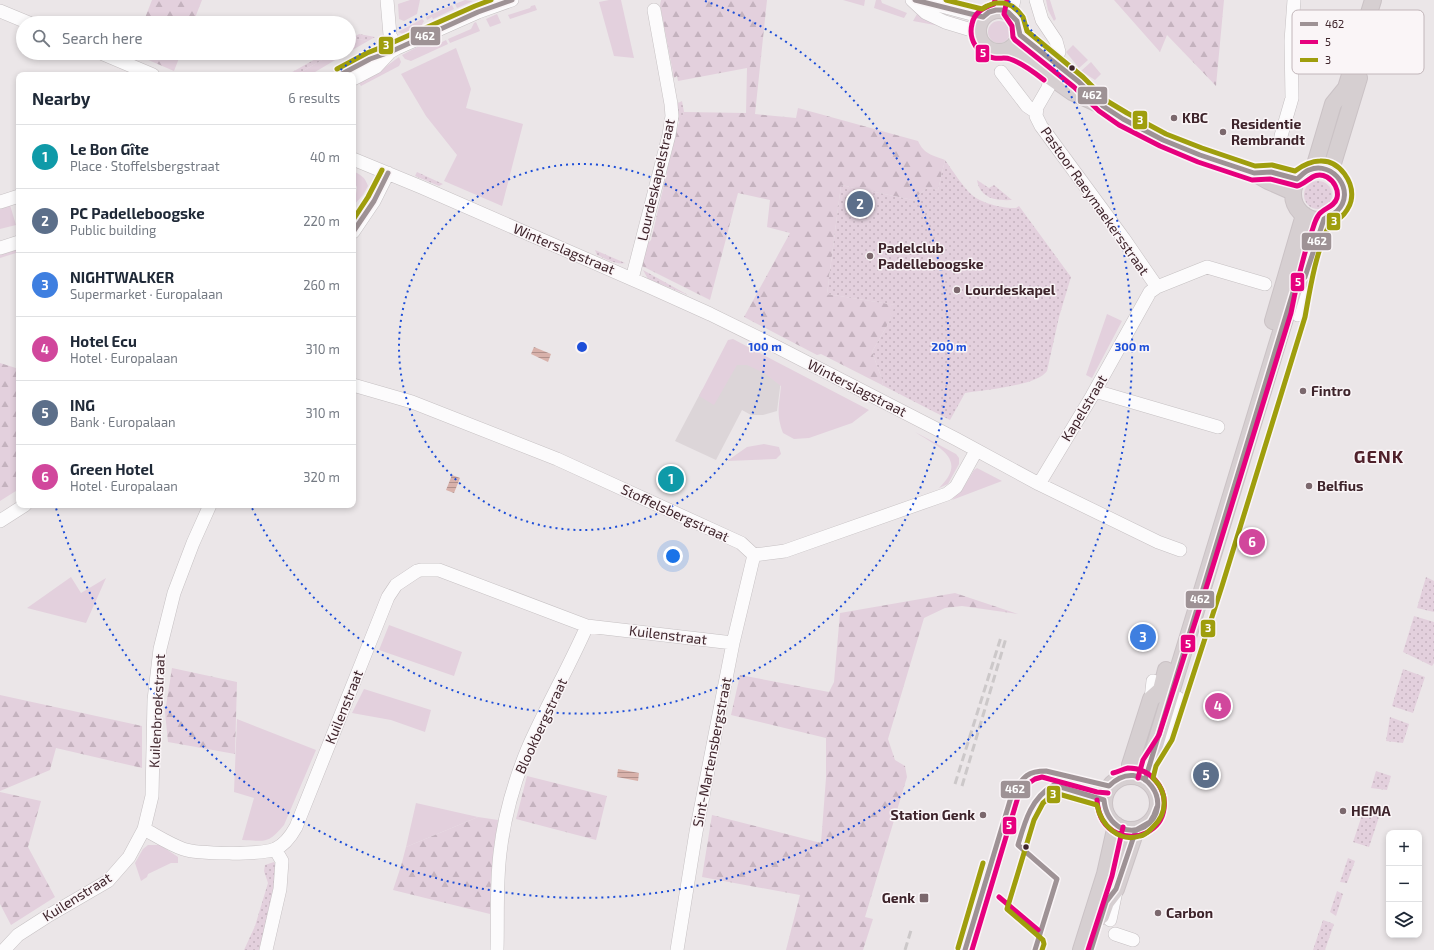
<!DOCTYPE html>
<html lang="en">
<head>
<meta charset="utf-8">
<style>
  :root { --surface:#fff; --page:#f6f6f7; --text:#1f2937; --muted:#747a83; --line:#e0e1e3; --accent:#7b686d }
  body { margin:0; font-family:"Exo 2",sans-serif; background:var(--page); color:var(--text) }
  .controls { position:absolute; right:12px; bottom:12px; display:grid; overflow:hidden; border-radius:8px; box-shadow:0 2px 6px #0003 }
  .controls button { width:36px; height:36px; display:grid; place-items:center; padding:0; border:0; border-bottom:1px solid var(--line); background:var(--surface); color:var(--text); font:20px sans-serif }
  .you { position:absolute; left:673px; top:556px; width:14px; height:14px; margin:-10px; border:3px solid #fff; border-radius:50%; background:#1a73e8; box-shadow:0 0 0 6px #1a73e833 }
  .badge { display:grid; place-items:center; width:26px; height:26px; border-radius:50%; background:var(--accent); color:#fff; font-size:13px; font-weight:700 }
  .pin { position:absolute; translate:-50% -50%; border:2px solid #fff; box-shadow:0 1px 4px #0006 }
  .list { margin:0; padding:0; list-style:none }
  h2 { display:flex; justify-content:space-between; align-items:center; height:52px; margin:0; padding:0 16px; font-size:17px }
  h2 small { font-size:13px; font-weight:400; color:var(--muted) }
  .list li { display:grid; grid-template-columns:26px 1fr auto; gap:12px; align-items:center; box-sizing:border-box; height:64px; padding:0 16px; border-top:1px solid var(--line) }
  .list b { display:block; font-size:15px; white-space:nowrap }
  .list p { margin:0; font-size:13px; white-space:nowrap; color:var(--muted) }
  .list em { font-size:13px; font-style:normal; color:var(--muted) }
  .icon { flex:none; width:22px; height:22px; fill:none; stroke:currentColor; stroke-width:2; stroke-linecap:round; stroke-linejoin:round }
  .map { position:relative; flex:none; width:1434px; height:950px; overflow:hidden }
  .search { position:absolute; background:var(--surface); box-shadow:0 2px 6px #0003; left:16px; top:16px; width:340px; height:44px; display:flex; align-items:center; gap:10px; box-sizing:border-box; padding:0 14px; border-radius:22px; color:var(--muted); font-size:15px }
  .panel { position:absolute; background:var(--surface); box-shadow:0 2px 6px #0003; left:16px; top:72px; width:340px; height:436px; border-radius:8px }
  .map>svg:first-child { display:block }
  .built { fill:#dcd5d8 }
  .grass { fill:#e3d0dd }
  .forest { fill:url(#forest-firs) }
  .park { fill:url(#park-dots) }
  .water { fill:url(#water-rules) }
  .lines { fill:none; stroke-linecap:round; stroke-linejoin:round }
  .minor-casing { stroke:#c6c1c3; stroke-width:14 }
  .major-casing { stroke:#cac2c5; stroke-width:18 }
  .minor { stroke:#fcfbfc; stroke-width:13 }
  .major { stroke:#d6cfd1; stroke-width:16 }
  .rail { stroke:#ccc8c9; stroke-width:3; stroke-dasharray:8 4; stroke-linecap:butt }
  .bus-1-casing { stroke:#faf5f7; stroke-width:8 }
  .bus-2-casing { stroke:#faf5f7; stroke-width:8 }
  .bus-3-casing { stroke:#faf5f7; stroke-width:8 }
  .bus-1 { stroke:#9e9295; stroke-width:5 }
  .bus-2 { stroke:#e6007e; stroke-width:5 }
  .bus-3 { stroke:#9f9e0d; stroke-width:5 }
  .ring { fill:none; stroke:#1d4ed8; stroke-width:2; stroke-dasharray:2 4 }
  .bus-dot { fill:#3e242b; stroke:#faf5f7; stroke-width:1.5 }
  .poi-dot { fill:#7b686d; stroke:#faf5f7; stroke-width:1.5 }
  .labels { text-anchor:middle; stroke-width:3; stroke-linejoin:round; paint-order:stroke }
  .poi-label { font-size:14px; font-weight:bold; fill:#3e242b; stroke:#faf5f7; text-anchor:start }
  .street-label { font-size:14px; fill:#3e242b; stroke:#faf5f7 }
  .district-label { font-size:18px; font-weight:bold; letter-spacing:1px; fill:#50212b; stroke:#faf5f7 }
  .key { fill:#faf5f7; stroke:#c2b6ba; stroke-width:1 }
  .key-label { font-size:11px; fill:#3e242b }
  .centre { fill:#1d4ed8; stroke:#faf5f7; stroke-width:2 }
  .ring-label { font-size:12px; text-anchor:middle; font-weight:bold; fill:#1d4ed8; stroke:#faf5f7; stroke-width:3; stroke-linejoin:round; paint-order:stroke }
  .line-badge { stroke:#faf5f7; stroke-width:1.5 }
  .badge-label { font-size:11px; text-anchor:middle; font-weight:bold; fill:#fff }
</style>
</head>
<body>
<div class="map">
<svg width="1434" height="950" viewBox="0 0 1434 950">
  <defs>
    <pattern id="forest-firs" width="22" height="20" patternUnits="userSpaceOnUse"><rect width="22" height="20" fill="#e3d0dd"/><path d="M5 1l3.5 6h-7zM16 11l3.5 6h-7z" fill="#c4b2be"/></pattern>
    <pattern id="park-dots" width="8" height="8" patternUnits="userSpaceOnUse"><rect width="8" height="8" fill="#e3d0dd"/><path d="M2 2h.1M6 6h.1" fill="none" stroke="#c4b2be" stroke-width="1.8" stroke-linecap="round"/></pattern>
    <pattern id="water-rules" width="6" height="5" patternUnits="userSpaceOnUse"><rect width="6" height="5" fill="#d8b1aa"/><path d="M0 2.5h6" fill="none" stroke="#b1908b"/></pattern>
  </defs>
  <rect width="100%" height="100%" fill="#ebe6e8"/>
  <path class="built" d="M733 365H758L781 380 777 411 763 415H751L742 410 716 460 675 441 702 390Z"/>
  <path class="grass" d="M410 0H420L417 14 404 21 399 19 398 4Z
    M465 0 473 1 457 8 455 4Z
    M609 0H621L634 58 614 56 599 2Z
    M843 0H865L864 6Z
    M876 0H881L882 3 907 13 904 18 874 8Z
    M1046 0H1050L1056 19 1054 21 1048 10Z
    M452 5 454 9 433 19 432 17 427 20 426 17Z
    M535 5 537 10 510 19 508 15 530 8 531 6Z
    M497 14 501 23 490 27 486 19Z
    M917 14 940 26 913 21Z
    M422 19 424 21 418 32 406 35 398 32Z
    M988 32a11 11 0 1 1 22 0a11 11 0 1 1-22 0Z
    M476 22 480 31 450 43 448 39 471 29 474 23Z
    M358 39 368 41 349 52V44Z
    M446 40 448 44 411 61 405 59 402 55 423 44 432 47Z
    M1073 45 1088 60 1079 68 1066 52Z
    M456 48 471 89 466 108 523 124 502 206 444 181 457 155 426 116 401 74Z
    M334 53H347L310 75H296Z
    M399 57 401 62 399 66 361 86 359 83 377 73Z
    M1091 62 1101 74 1095 80 1081 71Z
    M353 171C361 175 365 177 368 186L363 195 353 206V199L356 194 357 187 353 181Z
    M10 205 16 225 0 229V208Z
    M19 247V252L0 258V252Z
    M1107 314 1122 321 1092 378 1086 375Z
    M733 339 869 410 852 423 809 438 794 439 783 433C776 414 779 407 781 386L764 373 747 365H737L714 405 699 396 728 340Z
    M915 432 956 454 959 458V464L948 484 939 488C969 459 938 447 915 432Z
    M764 444 779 447 781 454 776 459 727 461 747 447Z
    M977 468 1002 481 952 500 965 485 974 470Z
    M71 577 81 593 106 578 86 623 27 608Z
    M389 625 462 652 454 676 379 650Z
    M364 689 431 710 425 732 391 720 352 713Z
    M237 719 316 750 284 825C268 844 266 841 242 840L254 798 234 792Z
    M416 803 478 817 406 847Z
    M148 845H160L178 857V863H171L148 874 147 877 141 881 135 863 143 849Z"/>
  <path class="forest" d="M152 0H202L193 23H143Z
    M661 0H767L755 114 796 118 798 108 918 141C924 154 932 155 945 160L938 190 927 188 913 200 841 185 827 294 896 305 889 322 872 352 883 382 882 385 821 354 817 355 744 317 790 233 767 227 770 200 738 193 710 300 642 266 647 244 651 240 678 125 684 112 746 113 747 68 678 81 677 76 674 78 660 5Z
    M1114 0H1224L1216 86 1167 35 1160 52Z
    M132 53H181L174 71Z
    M0 363 19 369V489L0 501Z
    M955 593 1018 614 962 606 945 608 924 618 888 739 895 760 905 766 907 777 865 917 873 919 863 950H786L800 895 702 877 712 815 821 843 826 778V738L731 715 740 675 829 692 834 682 840 613Z
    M172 668 237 682 235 754 168 742 165 712Z
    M0 695 142 726V768L56 748 50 770 0 791Z
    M527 776 607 796 596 840 516 819Z
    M0 792 41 801 28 847 55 897 11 925 0 904Z
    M478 817 498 820 491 877 490 914 393 890 401 866 406 847Z"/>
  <path class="park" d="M359 34 375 37 368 41 358 39 349 44V40Z
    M326 53H334L296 75H287Z
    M682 101 684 112 680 122 675 117 674 105Z
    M945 160C952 170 964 188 972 195 981 203 1004 209 1016 208L1019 206 1071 277 1059 317 1047 371C1037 386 983 390 965 393L950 420 882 385 883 382 872 352 889 322 895 305 827 294 841 185 913 200 927 188 938 190Z
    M417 172 443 184 439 186 415 176Z
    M977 180 989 188 994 185 1012 200C995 201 980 198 977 180Z
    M1304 195a14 14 0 1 1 28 0a14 14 0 1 1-28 0Z
    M595 250 625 263H626C616 265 606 259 597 255Z
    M643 270 688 295 648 279Z
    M1426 577 1434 581V612L1417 608Z
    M1414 616 1434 622V663L1432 666 1403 652Z
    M1403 669 1425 677 1413 713 1392 706Z
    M1390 717 1409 724 1403 743 1386 741Z
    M1376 771 1391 776 1387 790 1371 788Z
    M1366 803 1381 811 1369 847 1353 842Z
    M1348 858 1355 861 1347 883 1340 882Z
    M274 862 278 870 260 950H244L255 926 268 883 264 871 265 865Z
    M1337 891 1343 894 1336 916 1330 912Z
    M1323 920 1334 924 1325 950H1313Z"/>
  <path class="water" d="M534 347 551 354 548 362 531 354Z
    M452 475 460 478 454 493 446 490Z
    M618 769 639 773 638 781 617 777Z"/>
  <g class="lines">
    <defs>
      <path id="minor" d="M387 0 390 35 397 48
        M912 0 926 13 945 22 978 32
        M915 0 934 4 983 17
        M1036 0 1042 20 1056 41 1059 52 1054 62 1048 88 1037 107 1036 116 1041 126 1124 239 1157 287
        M999 10 1002 0
        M0 11 29 23
        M1011 13 1014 0
        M101 53 153 75
        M1001 72 1027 106 1036 112
        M340 75 370 59 388 53
        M353 79 376 67 390 52 397 48 478 12 512 0
        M1281 136 1292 98 1291 41 1294 0
        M353 159 421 187 650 287 710 314 777 347 956 439 1039 484 1158 542 1180 550
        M0 202 19 196
        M353 232 374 201 388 173
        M0 248 19 242
        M632 279 669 135 672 116 671 104 654 10
        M1298 315 1305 277
        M353 385 412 402 557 459 741 543 754 555 785 551 947 494 956 487 976 451
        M1095 391 1218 427
        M1039 484 1092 396 1150 292 1157 287 1207 267 1265 284
        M0 521 25 505
        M1151 699 1153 681
        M1160 747 1165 738 1178 698
        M144 829C157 836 169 844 183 849 197 854 262 855 275 849 285 845 291 836 296 827L388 597 396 585 417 571 421 570H439L587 626 733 643
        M1110 920 1116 891
        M1115 934 1133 940
        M4 950 18 935 46 917 108 881 129 857 144 829 152 796 154 700 160 649 174 593 193 543 210 505
        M266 950 280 889 282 861 275 849
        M497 950C498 918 496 886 500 853 504 817 514 782 528 748 546 707 569 667 587 626
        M677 950 696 832 733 643 754 555"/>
      <path id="major" d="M978 31a21 21 0 1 1 42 0a21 21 0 1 1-42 0Z
        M1020 35 1079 82 1095 98
        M1008 50 1045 73 1072 92 1103 106 1123 119 1163 140 1200 155 1254 173 1268 181 1293 192
        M1293 194a26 26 0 1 1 52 0a26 26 0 1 1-52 0Z
        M1314 168 1333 104 1346 88 1373 0
        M1331 170 1359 78
        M1258 173 1271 172 1297 179
        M1273 321 1304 215
        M1130 775V765L1151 699 1161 690 1166 670
        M1104 803a27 27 0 1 1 54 0a27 27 0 1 1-54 0Z
        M1145 780 1159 732 1294 289 1305 277 1324 219
        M1101 916 1106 902 1116 889 1136 830
        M1081 950 1105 874 1116 825"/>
    </defs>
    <use href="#minor" class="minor-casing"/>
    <use href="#major" class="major-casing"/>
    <use href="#minor" class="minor"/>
    <use href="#major" class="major"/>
    <path class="rail" d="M955 784 1001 637
      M962 786 1006 638
      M905 950 912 927"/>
    <defs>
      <path id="bus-1" d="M915 0 983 17 989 12 996 10H1002L1008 12 1017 21 1020 35 1079 82 1103 106 1123 119 1163 140 1200 155 1254 173 1271 172 1297 179C1301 176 1305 171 1309 170 1333 160 1357 192 1337 211 1334 214 1328 216 1324 219L1305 277 1294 289 1145 780
        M340 75 370 59 390 52 478 12 512 0
        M353 232 374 201 388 173
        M965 950 1012 794C1023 778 1026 771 1046 771L1109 786C1142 753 1178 806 1144 827 1137 831 1128 831 1121 828 1110 822 1105 811 1104 800L1054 785C1031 798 1025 821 1018 845L1057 879 1035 950
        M1091 950 1106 902 1116 889 1136 830 1150 822 1154 815 1157 807"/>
      <path id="bus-2" d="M995 0 994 4C984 7 974 13 972 24 968 39 978 56 994 58 1000 59 1005 57 1010 59 1022 63 1034 72 1044 80
        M1007 0 1004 14 1012 26 1013 37 1015 40 1074 87 1099 111 1119 125 1160 146 1198 162 1252 180 1270 179 1297 186C1308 183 1314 170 1327 177 1334 181 1339 190 1337 198 1334 208 1322 208 1318 216 1314 222 1313 230 1310 236 1302 261 1296 287 1291 313L1208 582 1159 735 1143 760 1138 778
        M1097 800C1098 814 1103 827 1117 833 1136 842 1161 831 1164 809 1167 787 1150 768 1128 768 1123 769 1118 772 1113 773
        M999 897 1038 930
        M972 950 1018 797 1029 783 1035 779 1042 777 1097 792 1108 793
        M1088 950 1112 876 1123 827"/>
      <path id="bus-3" d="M946 0 982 9 987 6 995 3H1004L1012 6 1018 11 1023 17 1027 31 1083 77 1107 101 1127 113 1166 134 1202 148 1255 166 1272 165 1295 171C1303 165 1310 161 1320 161 1340 160 1355 183 1351 201 1350 206 1345 214 1341 217 1337 220 1331 221 1329 226 1316 251 1310 289 1305 317L1222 586 1172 740 1156 766 1153 778C1168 792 1168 813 1153 827 1149 831 1146 835 1140 836 1119 843 1101 825 1097 805L1055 793 1043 803 1034 820 1007 909 1043 940 1044 944 1042 950
        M337 69 367 53 387 45 475 6 491 0
        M353 220 368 197 382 170
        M958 948 983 863"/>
    </defs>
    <use href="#bus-1" class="bus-1-casing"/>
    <use href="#bus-2" class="bus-2-casing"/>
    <use href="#bus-3" class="bus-3-casing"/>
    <use href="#bus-1" class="bus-1"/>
    <use href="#bus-2" class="bus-2"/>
    <use href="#bus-3" class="bus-3"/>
  </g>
  <g class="ring">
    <circle cx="582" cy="347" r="183"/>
    <path d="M336 74A367 367 0 0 1 459 1M705 1A367 367 0 1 1 252 508"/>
    <path d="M1009 1A550 550 0 1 1 56 508"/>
  </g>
  <g class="bus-dot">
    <circle cx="1072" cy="68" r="3.5"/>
    <circle cx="1026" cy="847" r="3.5"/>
  </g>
  <g class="poi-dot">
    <circle cx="1174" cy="118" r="4"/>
    <circle cx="1223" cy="132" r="4"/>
    <circle cx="870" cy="256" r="4"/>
    <circle cx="957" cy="290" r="4"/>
    <circle cx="1303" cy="391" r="4"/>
    <circle cx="1309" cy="486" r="4"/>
    <circle cx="1343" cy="811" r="4"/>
    <circle cx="983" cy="815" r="4"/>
    <rect x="919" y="893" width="10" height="10" rx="2"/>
    <circle cx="1158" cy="913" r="4"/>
  </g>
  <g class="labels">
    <g class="poi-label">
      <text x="1182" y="123">KBC</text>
      <text x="1231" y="129">Residentie<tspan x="1231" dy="16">Rembrandt</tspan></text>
      <text x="878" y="253">Padelclub<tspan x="878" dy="16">Padelleboogske</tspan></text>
      <text x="965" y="295">Lourdeskapel</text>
      <text x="1311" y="396">Fintro</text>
      <text x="1317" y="491">Belfius</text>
      <text x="1351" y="816">HEMA</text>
      <text x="975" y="820" text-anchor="end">Station Genk</text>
      <text x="915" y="903" text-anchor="end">Genk</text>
      <text x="1166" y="918">Carbon</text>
    </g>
    <g class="street-label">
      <text transform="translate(656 180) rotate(-77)" y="5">Lourdeskapelstraat</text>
      <text transform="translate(1095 201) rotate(55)" y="5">Pastoor Raeymaekersstraat</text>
      <text transform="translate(564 249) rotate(23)" y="5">Winterslagstraat</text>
      <text transform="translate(857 388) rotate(27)" y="5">Winterslagstraat</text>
      <text transform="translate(1084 408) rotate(-59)" y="5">Kapelstraat</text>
      <text transform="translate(675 513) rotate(25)" y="5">Stoffelsbergstraat</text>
      <text transform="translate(668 635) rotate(7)" y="5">Kuilenstraat</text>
      <text transform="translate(344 707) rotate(-68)" y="5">Kuilenstraat</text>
      <text transform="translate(157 711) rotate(-87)" y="5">Kuilenbroekstraat</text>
      <text transform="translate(541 726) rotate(-65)" y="5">Blookbergstraat</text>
      <text transform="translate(712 752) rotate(-79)" y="5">Sint-Martensbergstraat</text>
      <text transform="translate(77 897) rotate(-32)" y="5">Kuilenstraat</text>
    </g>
    <g class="district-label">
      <text x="1379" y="463">GENK</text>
    </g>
  </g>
  <rect x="1292" y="10" width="132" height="64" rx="6" class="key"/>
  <rect x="1300" y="22" width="18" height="4" fill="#9e9295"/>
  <rect x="1300" y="40" width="18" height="4" fill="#e6007e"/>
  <rect x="1300" y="58" width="18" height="4" fill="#9f9e0d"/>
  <g class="key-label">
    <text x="1325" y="28">462</text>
    <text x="1325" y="46">5</text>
    <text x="1325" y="64">3</text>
  </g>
  <circle cx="582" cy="347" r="6" class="centre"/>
  <g class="ring-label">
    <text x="765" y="351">100 m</text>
    <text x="949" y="351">200 m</text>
    <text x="1132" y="351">300 m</text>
  </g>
  <g class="line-badge">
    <rect x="410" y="26" width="31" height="20" rx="4" fill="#9e9295"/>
    <rect x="378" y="36" width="16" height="19" rx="4" fill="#9f9e0d"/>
    <rect x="975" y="44" width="15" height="19" rx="4" fill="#e6007e"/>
    <rect x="1077" y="86" width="31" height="19" rx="4" fill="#9e9295"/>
    <rect x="1132" y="110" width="16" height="20" rx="4" fill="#9f9e0d"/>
    <rect x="1326" y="212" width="15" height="19" rx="4" fill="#9f9e0d"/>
    <rect x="1301" y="232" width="31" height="19" rx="4" fill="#9e9295"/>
    <rect x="1290" y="272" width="15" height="20" rx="4" fill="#e6007e"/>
    <rect x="1185" y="590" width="30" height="19" rx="4" fill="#9e9295"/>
    <rect x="1200" y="619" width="16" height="19" rx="4" fill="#9f9e0d"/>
    <rect x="1180" y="634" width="16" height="19" rx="4" fill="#e6007e"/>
    <rect x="1000" y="780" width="31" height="19" rx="4" fill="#9e9295"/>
    <rect x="1046" y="785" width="15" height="19" rx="4" fill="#9f9e0d"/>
    <rect x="1002" y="816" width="15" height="19" rx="4" fill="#e6007e"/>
  </g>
  <g class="badge-label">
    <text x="425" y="40">462</text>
    <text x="386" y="49">3</text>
    <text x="983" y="57">5</text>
    <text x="1092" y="99">462</text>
    <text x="1140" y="124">3</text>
    <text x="1334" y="225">3</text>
    <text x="1317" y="245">462</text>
    <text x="1298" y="286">5</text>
    <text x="1200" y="603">462</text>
    <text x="1208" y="632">3</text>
    <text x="1188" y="648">5</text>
    <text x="1015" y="793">462</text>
    <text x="1053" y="798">3</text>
    <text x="1009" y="829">5</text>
  </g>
</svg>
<div class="controls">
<button>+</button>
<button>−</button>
<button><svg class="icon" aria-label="layers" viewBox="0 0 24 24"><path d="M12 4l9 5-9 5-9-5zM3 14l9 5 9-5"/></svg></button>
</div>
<div class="you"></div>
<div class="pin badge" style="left:671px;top:479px;background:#0f9aa8">1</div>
<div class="pin badge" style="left:860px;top:204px;background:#5c6f8a">2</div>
<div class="pin badge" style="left:1143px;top:637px;background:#3f7fe0">3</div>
<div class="pin badge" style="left:1218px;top:706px;background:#d1479c">4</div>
<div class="pin badge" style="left:1206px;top:775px;background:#5c6f8a">5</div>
<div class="pin badge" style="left:1252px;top:542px;background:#d1479c">6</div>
<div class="search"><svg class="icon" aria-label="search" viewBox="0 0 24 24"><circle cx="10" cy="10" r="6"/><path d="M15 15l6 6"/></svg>Search here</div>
<section class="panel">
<h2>Nearby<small>6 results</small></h2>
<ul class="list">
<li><span class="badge" style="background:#0f9aa8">1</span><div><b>Le Bon Gîte</b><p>Place · Stoffelsbergstraat</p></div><em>40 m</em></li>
<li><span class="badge" style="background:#5c6f8a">2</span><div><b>PC Padelleboogske</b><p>Public building</p></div><em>220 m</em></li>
<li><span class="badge" style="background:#3f7fe0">3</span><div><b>NIGHTWALKER</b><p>Supermarket · Europalaan</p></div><em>260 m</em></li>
<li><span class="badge" style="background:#d1479c">4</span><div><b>Hotel Ecu</b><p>Hotel · Europalaan</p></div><em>310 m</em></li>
<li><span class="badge" style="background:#5c6f8a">5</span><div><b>ING</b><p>Bank · Europalaan</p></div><em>310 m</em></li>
<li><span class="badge" style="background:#d1479c">6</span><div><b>Green Hotel</b><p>Hotel · Europalaan</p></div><em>320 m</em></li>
</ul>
</section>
</div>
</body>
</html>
